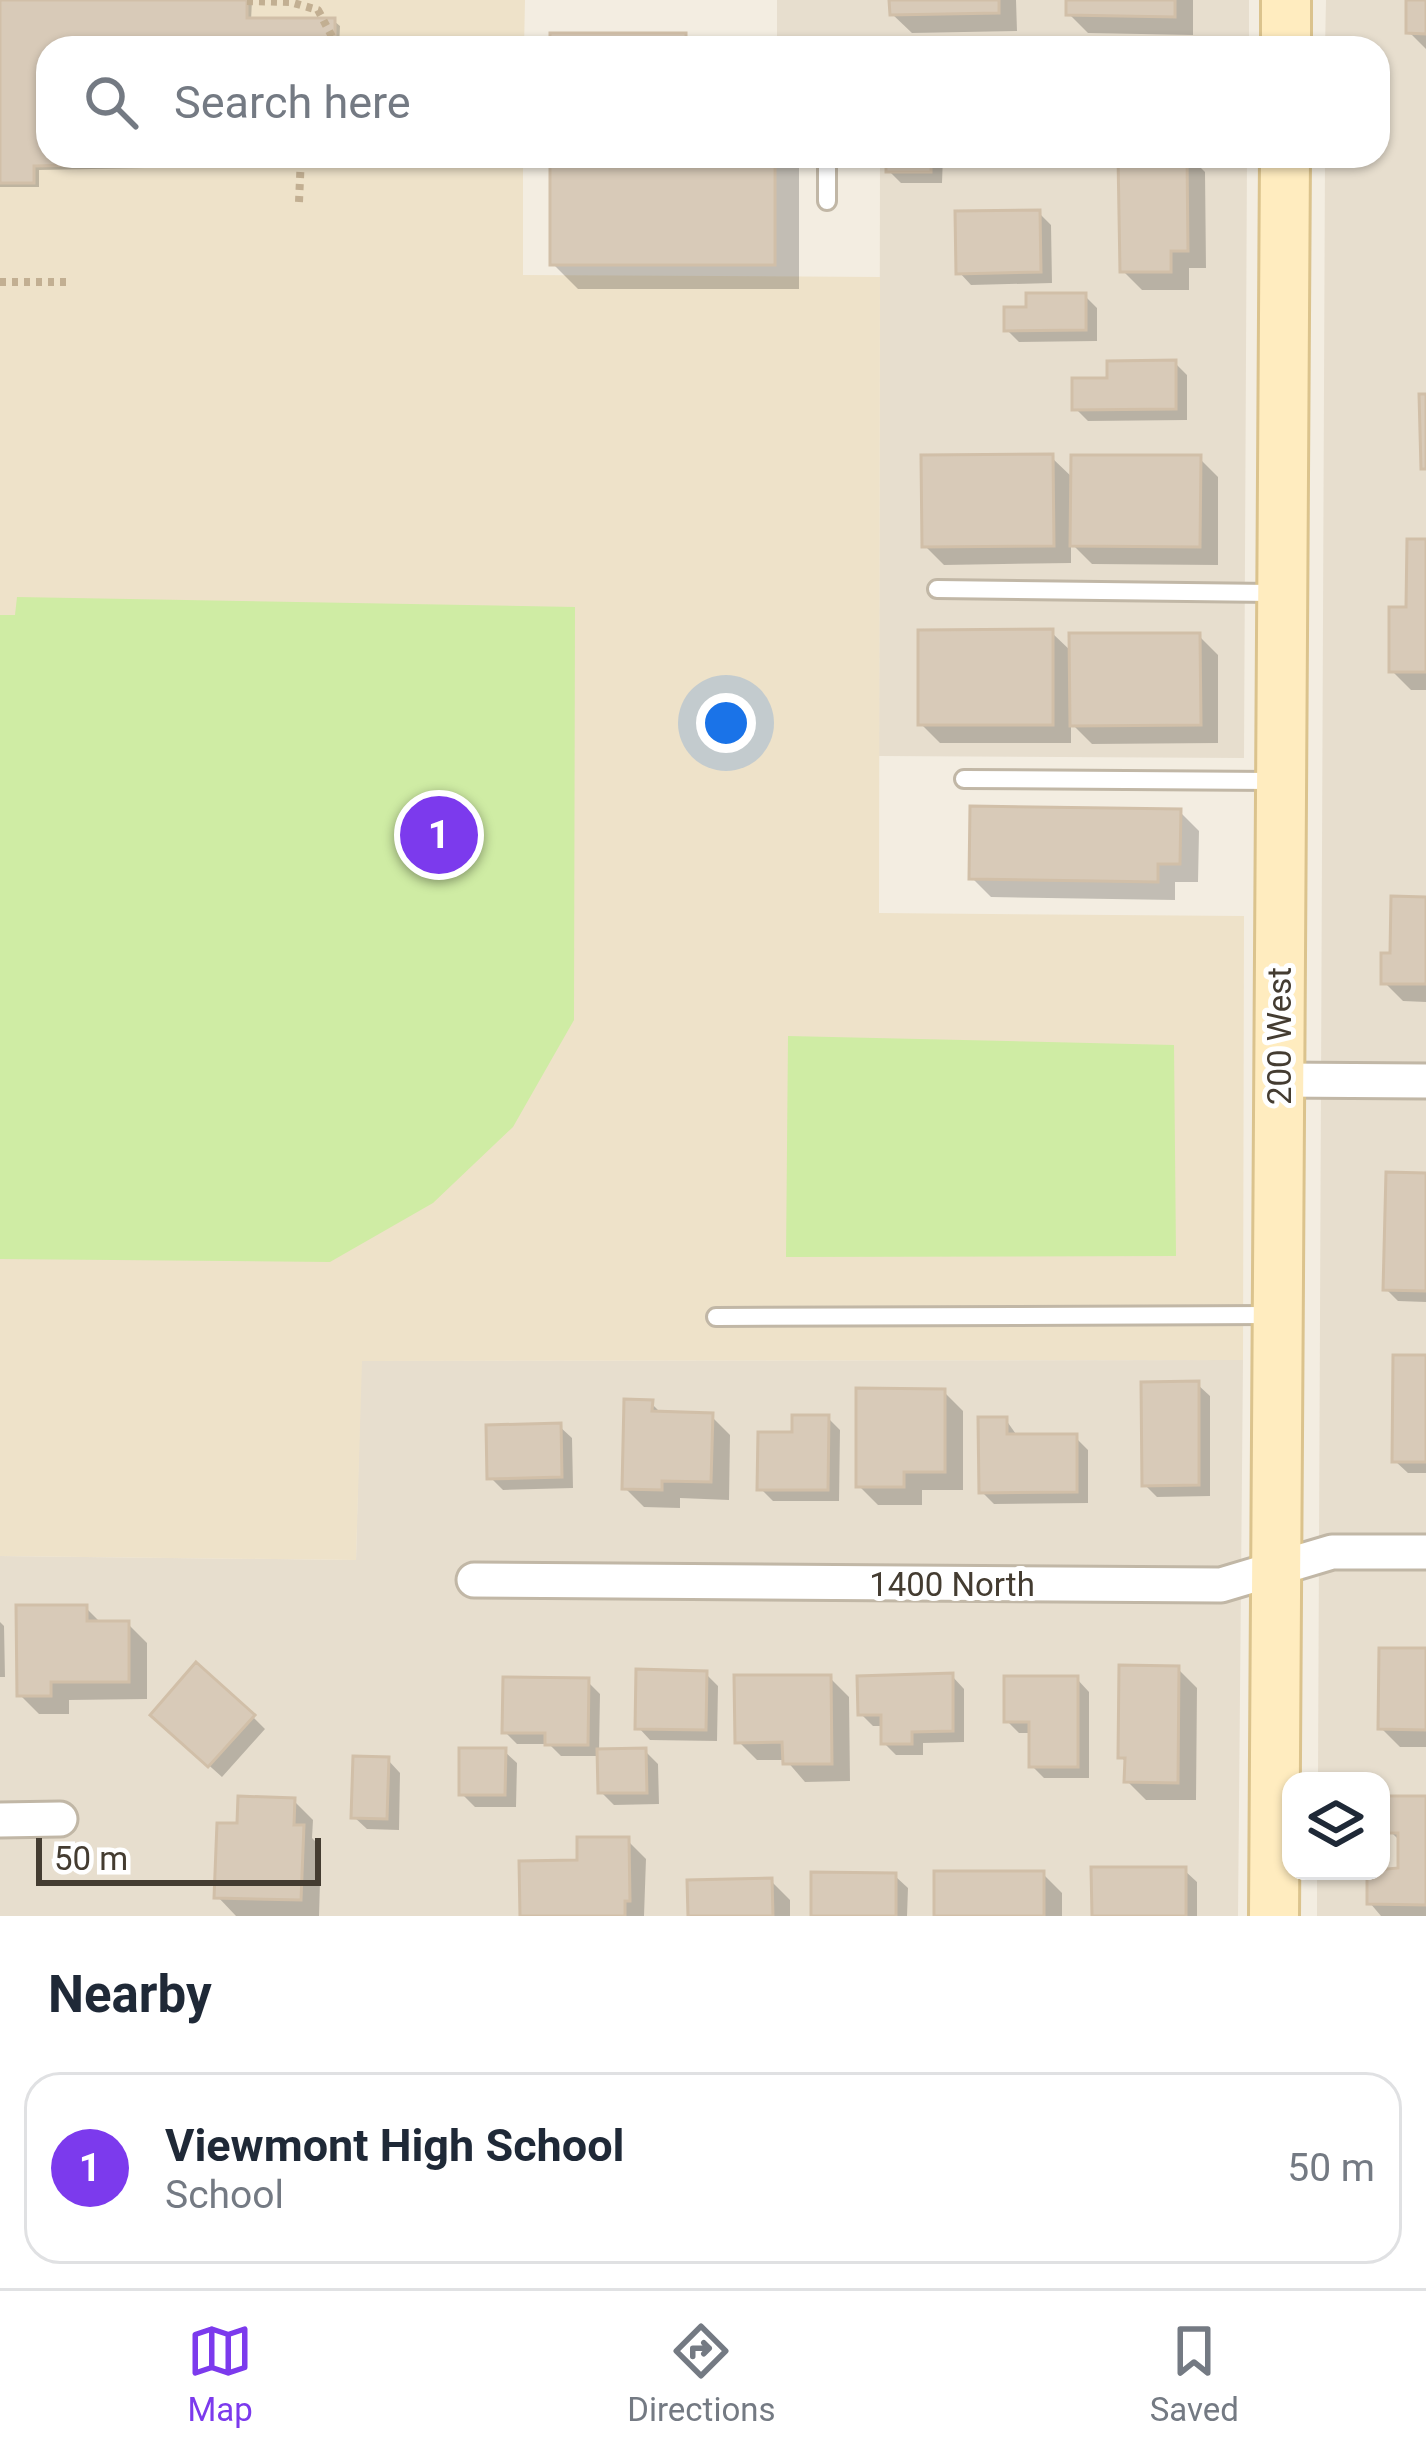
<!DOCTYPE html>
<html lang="en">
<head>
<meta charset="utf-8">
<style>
  :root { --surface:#fff; --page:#f2f2f3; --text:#1f2937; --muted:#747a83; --line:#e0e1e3; --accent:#7c3aed }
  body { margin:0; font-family:Roboto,sans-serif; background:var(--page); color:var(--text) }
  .controls { position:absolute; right:36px; bottom:36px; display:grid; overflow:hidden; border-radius:24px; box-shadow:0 3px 9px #0004 }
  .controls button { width:108px; height:108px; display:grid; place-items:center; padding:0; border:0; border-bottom:3px solid var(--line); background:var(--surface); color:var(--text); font:60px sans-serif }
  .scale { position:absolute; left:36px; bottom:30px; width:285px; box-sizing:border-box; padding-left:12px; border:6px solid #443c31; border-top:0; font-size:33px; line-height:42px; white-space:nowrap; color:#443c31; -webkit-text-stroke:9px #fff; paint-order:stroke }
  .you { position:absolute; left:726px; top:723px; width:42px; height:42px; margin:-30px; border:9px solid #fff; border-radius:50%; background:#1a73e8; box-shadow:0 0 0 18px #1a73e833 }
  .badge { display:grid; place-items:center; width:78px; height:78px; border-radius:50%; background:var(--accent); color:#fff; font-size:39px; font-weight:700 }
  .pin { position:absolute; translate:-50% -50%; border:6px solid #fff; box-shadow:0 3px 12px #0006 }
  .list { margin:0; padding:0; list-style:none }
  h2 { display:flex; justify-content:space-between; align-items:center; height:156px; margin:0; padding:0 48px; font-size:51px }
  h2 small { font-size:39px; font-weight:400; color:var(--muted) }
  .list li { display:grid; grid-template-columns:78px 1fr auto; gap:36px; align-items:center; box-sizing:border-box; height:192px; margin:0 24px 24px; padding:0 24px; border:3px solid var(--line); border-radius:36px }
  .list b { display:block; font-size:45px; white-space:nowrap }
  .list p { margin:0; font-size:39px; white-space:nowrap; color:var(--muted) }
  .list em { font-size:39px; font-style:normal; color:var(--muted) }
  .icon { flex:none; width:66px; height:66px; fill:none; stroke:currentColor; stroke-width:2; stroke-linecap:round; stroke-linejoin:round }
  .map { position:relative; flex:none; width:1426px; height:1916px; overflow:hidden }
  .search { position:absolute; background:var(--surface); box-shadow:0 3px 9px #0004; left:36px; right:36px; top:36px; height:132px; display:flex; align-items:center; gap:30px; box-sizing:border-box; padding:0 42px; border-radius:36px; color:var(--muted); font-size:45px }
  .sheet { height:372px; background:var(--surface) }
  nav { display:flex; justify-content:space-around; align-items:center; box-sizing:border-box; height:168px; border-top:3px solid var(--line); background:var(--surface); font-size:33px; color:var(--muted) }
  nav a { display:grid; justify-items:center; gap:6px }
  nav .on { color:var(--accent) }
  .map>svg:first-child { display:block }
  .residential { fill:#e7dece }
  .education { fill:#eee2c9 }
  .green { fill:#cfeca4 }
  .shadow { fill:#0003 }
  .building { fill:#d8cab8; stroke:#d1bfa8; stroke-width:3 }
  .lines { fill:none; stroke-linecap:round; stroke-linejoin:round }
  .lane-casing { stroke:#c1b7a6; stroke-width:22 }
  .street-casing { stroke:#c1b7a6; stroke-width:39 }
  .secondary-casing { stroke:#dbc38d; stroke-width:54 }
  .path { stroke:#c2af92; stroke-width:8; stroke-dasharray:6 6; stroke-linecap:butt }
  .lane { stroke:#fff; stroke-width:16 }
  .street { stroke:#fff; stroke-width:33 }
  .secondary { stroke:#ffecbf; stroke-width:48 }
  .labels { text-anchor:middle; stroke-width:10; stroke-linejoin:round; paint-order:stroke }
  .street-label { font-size:33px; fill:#443c31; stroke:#fff }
</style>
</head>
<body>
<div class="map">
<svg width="1426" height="1916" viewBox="0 0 1426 1916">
  <rect width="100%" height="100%" fill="#f3ede1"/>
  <path class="residential" d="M777 0H1249V43L777 42Z
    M1326 0H1426V1916H1317V1871H1381V1781H1318L1325 156H1378V48H1325Z
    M880 156H1247L1244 758 879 756Z
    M1243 1360 1238 1916H0V1556L356 1560 361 1361Z"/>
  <path class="education" d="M0 0H525L524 48H48V156H523V275L880 277 879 913 1244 916 1243 1360 362 1361 356 1560 0 1556Z"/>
  <path class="green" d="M17 597 575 607 574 1020 513 1127 433 1203 330 1262 0 1259V615H15Z
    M788 1036 1174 1045 1176 1256 786 1257Z"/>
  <path class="shadow" d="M0 0H252L251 21H334L340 26 339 48H48V156H144L145 168 39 170V187H0Z
    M892 0H1016L1017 31 912 33 892 14Z
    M1069 0H1193V35L1088 33 1069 14Z
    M1409 0H1426V49L1409 32Z
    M553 156H799V289H578L553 264Z
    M889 156H943L942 183H901L889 171Z
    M1121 156H1189L1205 172 1206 268H1189V290H1142L1123 271Z
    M1039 213 1051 225 1052 283 971 285 959 272Z
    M1085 296 1097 308V341L1019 342 1007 330 1029 310Z
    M1175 363 1187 375V420L1088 421 1075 408 1110 381Z
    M1051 457 1074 479 1199 458 1218 477V565L1092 564 1071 543V563L944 565 925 546Z
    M1426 542V690H1411L1392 671Z
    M1051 632 1073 653 1199 636 1218 655V743L1092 744 1071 723V743H940L921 724Z
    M1180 812 1199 831 1198 882H1175V900L991 897 972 878Z
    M1426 900V1002L1403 1001 1384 982Z
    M1426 1176V1302L1398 1301 1386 1289Z
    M1426 1358V1473H1408L1395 1461Z
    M1197 1384 1210 1396V1496L1157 1497 1145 1485Z
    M944 1392 963 1411V1490H922V1505H878L859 1486Z
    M651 1403 663 1415 711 1416 730 1435 729 1500 680 1498V1508L644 1507 625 1488Z
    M828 1418 840 1430 839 1501H773L760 1488Z
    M1006 1420 1018 1437H1075L1088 1450V1503L994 1504 982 1492Z
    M559 1426 572 1438 573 1488 503 1490 490 1477Z
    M86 1608 102 1624H128L147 1643V1699L69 1700V1714H39L20 1695Z
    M0 1622 4 1626 5 1677H0Z
    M1426 1651V1747H1400L1381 1728Z
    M1178 1669 1197 1688 1196 1800H1146L1127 1781 1128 1764 1121 1757Z
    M706 1674 718 1686 717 1741 650 1740 638 1727Z
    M952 1676 964 1689V1742L923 1743V1755H896L884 1743V1726H873L861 1714Z
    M830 1678 849 1697 850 1781 805 1782 786 1760H757L738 1741Z
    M1077 1679 1089 1692V1778H1044L1032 1766V1733H1019L1007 1721Z
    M587 1681 600 1694 599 1752 645 1751 658 1764 659 1804 614 1805 601 1792 600 1756H561L549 1744H517L505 1732Z
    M253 1717 265 1729 222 1777 166 1727Z
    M504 1751 517 1763 516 1807H475L462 1794Z
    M388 1760 400 1773 399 1830 367 1829 354 1817Z
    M1426 1799V1916H1381L1370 1903 1401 1872V1842L1391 1832Z
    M294 1801 313 1820 312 1838 321 1847 319 1916H236L217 1896 240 1826Z
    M627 1840 646 1859 644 1916H523L581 1863Z
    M1184 1870 1197 1882V1916H1095Z
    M1043 1874 1062 1893V1916H937Z
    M895 1876 908 1888 907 1916H814Z
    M771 1881 790 1900V1916H691Z"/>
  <path class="building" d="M0 0H247V18H335V48H48V156H141V164L34 166V183H0Z
    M889 0H999V13L890 15Z
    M1066 0H1175V17L1066 15Z
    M1406 0H1426V34L1406 33Z
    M550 33H686V48H550Z
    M550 156H775V265H550Z
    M886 156H931V172H886Z
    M1118 156H1187L1188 251H1171V272H1120Z
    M1040 210 1041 272 956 274 955 211Z
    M1026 293H1086V330L1004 331V307H1026Z
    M1176 360V409L1072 410V378H1107V361Z
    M1419 394H1426V469H1421Z
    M1053 454 1054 546 922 547 921 455Z
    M1071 455H1201L1200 547 1070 546Z
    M1407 539H1426V672H1389V607H1406Z
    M1053 629V725H918V630Z
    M1069 633H1200L1201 725 1070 726Z
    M970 806 1181 809 1180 864H1158V882L969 879Z
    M1391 896 1426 897V984H1381V953H1390Z
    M1386 1172 1426 1173V1291L1383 1290Z
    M1393 1355H1426V1462H1392Z
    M1199 1381V1485L1142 1486 1141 1382Z
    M856 1388 945 1389V1472H904V1487H856Z
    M624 1399 653 1400 652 1411 713 1413 711 1482 662 1481V1490L622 1489Z
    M792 1415H829L828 1490H757L758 1432H792Z
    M978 1417H1007V1434H1077V1492L979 1493Z
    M561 1423 562 1477 487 1479 486 1425Z
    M16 1605H87V1621H129V1682H51V1696H17Z
    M1379 1648H1426V1730L1378 1729Z
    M196 1662 255 1715 208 1767 150 1715Z
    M1119 1665 1179 1666 1178 1783 1124 1782 1125 1758H1118Z
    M636 1669 707 1671 706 1730 635 1729Z
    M953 1673V1731L912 1732V1744H881V1715H858L857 1676Z
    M734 1675H831L832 1764H783L782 1742 735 1743Z
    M1004 1676H1078V1767H1029V1722H1004Z
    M503 1677 589 1678 588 1745H545V1733H502Z
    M459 1748H506L505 1795H459Z
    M646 1748 647 1793H598L597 1749Z
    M353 1756 389 1757 387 1819 351 1818Z
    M238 1796 295 1798 294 1825H304L301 1900 214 1898 217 1823H237Z
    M1388 1796H1426V1905L1367 1904V1871L1398 1868V1833H1388Z
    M577 1837H629L630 1901H625V1916H520L519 1861 577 1860Z
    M1091 1867H1186V1916H1092Z
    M934 1871H1044V1916H934Z
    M811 1872 896 1873V1916H811Z
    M772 1878 773 1916H688L687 1880Z"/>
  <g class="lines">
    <defs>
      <path id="lane" d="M827 156V201
        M937 589 1281 593
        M964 779 1274 781
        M716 1317 1271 1315"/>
      <path id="street" d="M1279 1080 1426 1081
        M474 1580 1221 1585 1332 1552H1426
        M0 1820 60 1819"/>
      <path id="secondary" d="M1286 48V0
        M1274 1916 1285 156"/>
    </defs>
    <use href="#lane" class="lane-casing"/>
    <use href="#street" class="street-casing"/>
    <use href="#secondary" class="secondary-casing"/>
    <path class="path" d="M247 1 290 2 318 10 338 48
      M299 202 301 156
      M0 282H69"/>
    <use href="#lane" class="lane"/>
    <use href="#street" class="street"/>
    <use href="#secondary" class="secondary"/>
  </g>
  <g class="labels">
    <g class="street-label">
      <text transform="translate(1279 1036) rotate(-90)" y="12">200 West</text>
      <text x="952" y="1596">1400 North</text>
    </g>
  </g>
</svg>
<div class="controls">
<button><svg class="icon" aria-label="layers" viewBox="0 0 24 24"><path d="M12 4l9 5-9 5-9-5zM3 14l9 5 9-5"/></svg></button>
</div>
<div class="scale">50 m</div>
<div class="you"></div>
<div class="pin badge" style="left:439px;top:835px">1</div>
<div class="search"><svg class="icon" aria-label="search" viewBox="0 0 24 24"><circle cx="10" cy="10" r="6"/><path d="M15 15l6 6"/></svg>Search here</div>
</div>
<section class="sheet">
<h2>Nearby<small></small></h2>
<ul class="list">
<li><span class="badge">1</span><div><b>Viewmont High School</b><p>School</p></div><em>50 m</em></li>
</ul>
</section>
<nav>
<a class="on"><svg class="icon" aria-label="map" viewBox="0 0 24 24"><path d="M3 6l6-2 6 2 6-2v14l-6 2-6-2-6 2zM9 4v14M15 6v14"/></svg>Map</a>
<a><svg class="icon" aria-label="directions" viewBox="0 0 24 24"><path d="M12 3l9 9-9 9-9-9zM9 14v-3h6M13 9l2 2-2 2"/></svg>Directions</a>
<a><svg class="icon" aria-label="saved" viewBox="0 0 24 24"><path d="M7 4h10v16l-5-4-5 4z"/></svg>Saved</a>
</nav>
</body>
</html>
